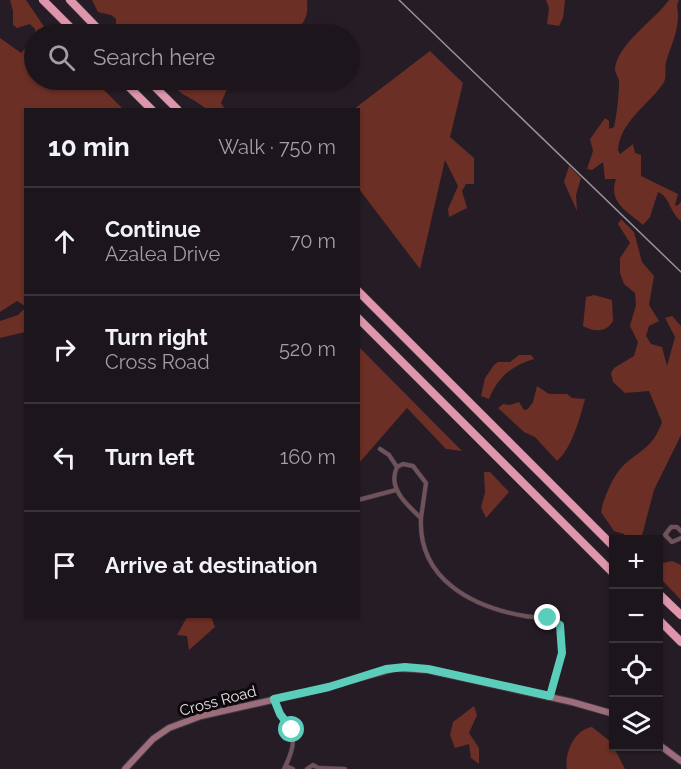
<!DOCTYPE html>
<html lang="en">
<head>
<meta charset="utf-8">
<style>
  :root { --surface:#1c151c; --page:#292229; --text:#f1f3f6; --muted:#a09fa3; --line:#3a343b }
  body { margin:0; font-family:Raleway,sans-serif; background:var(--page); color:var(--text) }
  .controls { position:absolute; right:18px; bottom:18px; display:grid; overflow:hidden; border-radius:0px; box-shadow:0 2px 4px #0004 }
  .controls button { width:54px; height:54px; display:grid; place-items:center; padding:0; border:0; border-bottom:2px solid var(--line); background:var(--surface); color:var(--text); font:30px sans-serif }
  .stop { position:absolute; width:18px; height:18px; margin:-14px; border:4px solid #5bcebb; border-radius:50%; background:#fff }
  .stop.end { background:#5bcebb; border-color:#fff; box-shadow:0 2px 6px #0008 }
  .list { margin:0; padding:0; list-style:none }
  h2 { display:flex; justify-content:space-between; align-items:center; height:78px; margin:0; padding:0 24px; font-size:26px }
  h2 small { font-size:20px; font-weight:400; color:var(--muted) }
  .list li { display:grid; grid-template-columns:39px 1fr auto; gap:18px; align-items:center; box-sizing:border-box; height:108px; padding:0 24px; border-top:2px solid var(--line) }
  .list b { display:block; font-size:22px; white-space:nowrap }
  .list p { margin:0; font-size:20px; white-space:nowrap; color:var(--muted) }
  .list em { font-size:20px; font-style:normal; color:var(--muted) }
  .icon { flex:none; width:33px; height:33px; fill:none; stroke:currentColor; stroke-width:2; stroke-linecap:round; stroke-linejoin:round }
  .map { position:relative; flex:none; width:681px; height:769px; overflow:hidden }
  .search { position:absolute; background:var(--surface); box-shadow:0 2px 4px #0004; left:24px; top:24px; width:336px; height:66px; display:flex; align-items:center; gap:15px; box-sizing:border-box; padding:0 21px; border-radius:33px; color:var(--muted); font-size:22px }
  .panel { position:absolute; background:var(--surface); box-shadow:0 2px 4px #0004; left:24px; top:108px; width:336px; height:510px; border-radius:0px }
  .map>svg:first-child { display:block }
  .green { fill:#6c2f26 }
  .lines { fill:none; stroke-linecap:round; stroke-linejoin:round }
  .street-casing { stroke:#423841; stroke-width:5 }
  .secondary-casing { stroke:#423841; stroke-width:8 }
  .highway-casing { stroke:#423841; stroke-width:9 }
  .street { stroke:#6f525a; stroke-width:4 }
  .secondary { stroke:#9c6e7b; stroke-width:6 }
  .highway { stroke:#df96ac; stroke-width:8 }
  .rail { stroke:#999098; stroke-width:1.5 }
  .route { stroke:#5bcebb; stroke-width:8 }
  .labels { text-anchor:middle; stroke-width:6; stroke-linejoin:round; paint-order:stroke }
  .street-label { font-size:15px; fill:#ebe4ea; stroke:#0c080c }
</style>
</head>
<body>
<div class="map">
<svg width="681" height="769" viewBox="0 0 681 769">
  <rect width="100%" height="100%" fill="#261c25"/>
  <path class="green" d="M10 0H26L49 34H36L35 29 30 24 17 28 13 25V11Z
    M92 0H307C308 11 307 19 299 28L276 31 273 34H131L122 26 116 29V19L111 15 98 12Z
    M546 0H565L563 18 559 26 547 24 549 8Z
    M669 0H679L677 5C681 27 672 42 666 62 664 70 668 78 662 85 647 106 620 122 618 150L620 154 633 144 635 153 641 155V176L678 194 675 205 677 206 681 202V221C670 213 670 197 658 192L650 217 643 225C626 210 608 202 616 179H605L603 162 592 170 587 169 593 151 590 139 605 118 609 121V129L614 127C617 114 619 95 619 82 619 77 615 74 615 69 617 44 655 20 669 0Z
    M0 38 21 53 34 39V80H94L123 109 26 110 25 306 17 301 0 312Z
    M430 51 463 83 450 137 474 158V184H466L462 191 467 208 449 217 448 209 458 186 445 160 420 269 359 189 358 110 354 109Z
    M169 80H231L221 103 225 109H206C193 97 177 95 169 80Z
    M569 166 581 178 576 195 577 211 564 182Z
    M621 219 634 232 642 262 654 276 649 305 659 321 649 326 646 336 651 344 662 347 667 366 675 337 665 318 672 316 681 326V435L654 490 641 539H629L624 534 614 531 601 512C604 497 614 473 626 463 643 449 654 445 662 422L649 391 625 393 613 382 611 373 614 368 634 356 638 342 630 326 636 305 635 293 624 284 620 273V258L630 243 618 224Z
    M594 295 612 300 613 321C606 333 594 332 583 326L586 297Z
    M25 308V332L0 338V321L18 315Z
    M359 347 462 451 446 449 407 408 359 463Z
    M519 355H531L534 359C511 366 498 377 489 399L481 396 485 378 494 365 498 362H510Z
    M537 386 549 394H567L572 398 585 399C580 418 572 448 557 461L535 437 524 432 498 408 503 404 510 405 519 402 524 410 528 409 533 402Z
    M490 472 509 492 486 518 481 507 485 493 484 472Z
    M672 561 681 565V600L659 577V564Z
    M187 617H211L215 627 189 650 187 636 177 635Z
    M474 706 477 715 469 733 479 748V764L471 758 469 744 455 748 450 735 453 722Z
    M592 727 611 742 625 769H567C564 753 575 729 592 727Z"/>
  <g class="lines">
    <defs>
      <path id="street" d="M380 449 389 455 397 467
        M358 500 396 490
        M421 518 426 483 413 466 403 464 397 467C387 488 407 505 421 518 418 579 472 607 525 616 538 619 551 614 560 625L563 653 550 696
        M681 531 677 527H671L665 535 672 542 681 538
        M274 699C281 733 306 726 284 769
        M286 766 293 769
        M320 768 345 769
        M307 769 313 765 320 769"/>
      <path id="secondary" d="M658 744 681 761
        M125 769 153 739 169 728 201 716 308 692 396 668 428 670 572 702 614 714"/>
      <path id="highway" d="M43 0 77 34
        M70 0 103 34
        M122 80 152 110
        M148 80 178 110
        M358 291 614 547
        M358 318 614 574
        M658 593 681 615
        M658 619 681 642"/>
    </defs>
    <use href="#street" class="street-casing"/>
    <use href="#secondary" class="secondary-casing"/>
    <use href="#highway" class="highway-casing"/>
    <use href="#street" class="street"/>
    <use href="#secondary" class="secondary"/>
    <use href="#highway" class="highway"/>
    <path class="rail" d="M399 0 681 272"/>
  </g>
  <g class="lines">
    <path class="route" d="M292 730 280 714 274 699 329 687 386 669 405 667 428 669 550 696 562 653 560 625 548 618"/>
  </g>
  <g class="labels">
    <g class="street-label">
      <text transform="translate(218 701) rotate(-15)" y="5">Cross Road</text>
    </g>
  </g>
</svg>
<div class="controls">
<button>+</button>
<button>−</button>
<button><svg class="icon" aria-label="locate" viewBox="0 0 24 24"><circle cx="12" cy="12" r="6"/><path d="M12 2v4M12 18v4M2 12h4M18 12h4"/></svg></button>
<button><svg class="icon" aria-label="layers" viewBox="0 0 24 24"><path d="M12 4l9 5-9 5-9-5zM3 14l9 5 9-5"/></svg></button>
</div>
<div class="stop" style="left:292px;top:730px"></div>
<div class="stop end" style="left:548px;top:618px"></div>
<div class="search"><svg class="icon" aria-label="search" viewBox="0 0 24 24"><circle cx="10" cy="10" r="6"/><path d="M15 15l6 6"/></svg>Search here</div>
<section class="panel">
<h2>10 min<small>Walk · 750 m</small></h2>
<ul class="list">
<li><svg class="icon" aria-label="ahead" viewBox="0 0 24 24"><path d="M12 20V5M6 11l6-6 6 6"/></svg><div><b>Continue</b><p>Azalea Drive</p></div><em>70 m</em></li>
<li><svg class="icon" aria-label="right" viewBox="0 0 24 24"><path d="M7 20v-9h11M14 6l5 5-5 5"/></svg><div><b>Turn right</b><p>Cross Road</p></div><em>520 m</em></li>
<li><svg class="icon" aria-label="left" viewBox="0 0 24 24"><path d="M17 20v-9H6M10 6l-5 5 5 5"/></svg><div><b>Turn left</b></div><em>160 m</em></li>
<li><svg class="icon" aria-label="arrive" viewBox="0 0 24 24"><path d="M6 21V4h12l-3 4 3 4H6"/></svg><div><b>Arrive at destination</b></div></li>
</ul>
</section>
</div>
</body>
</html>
